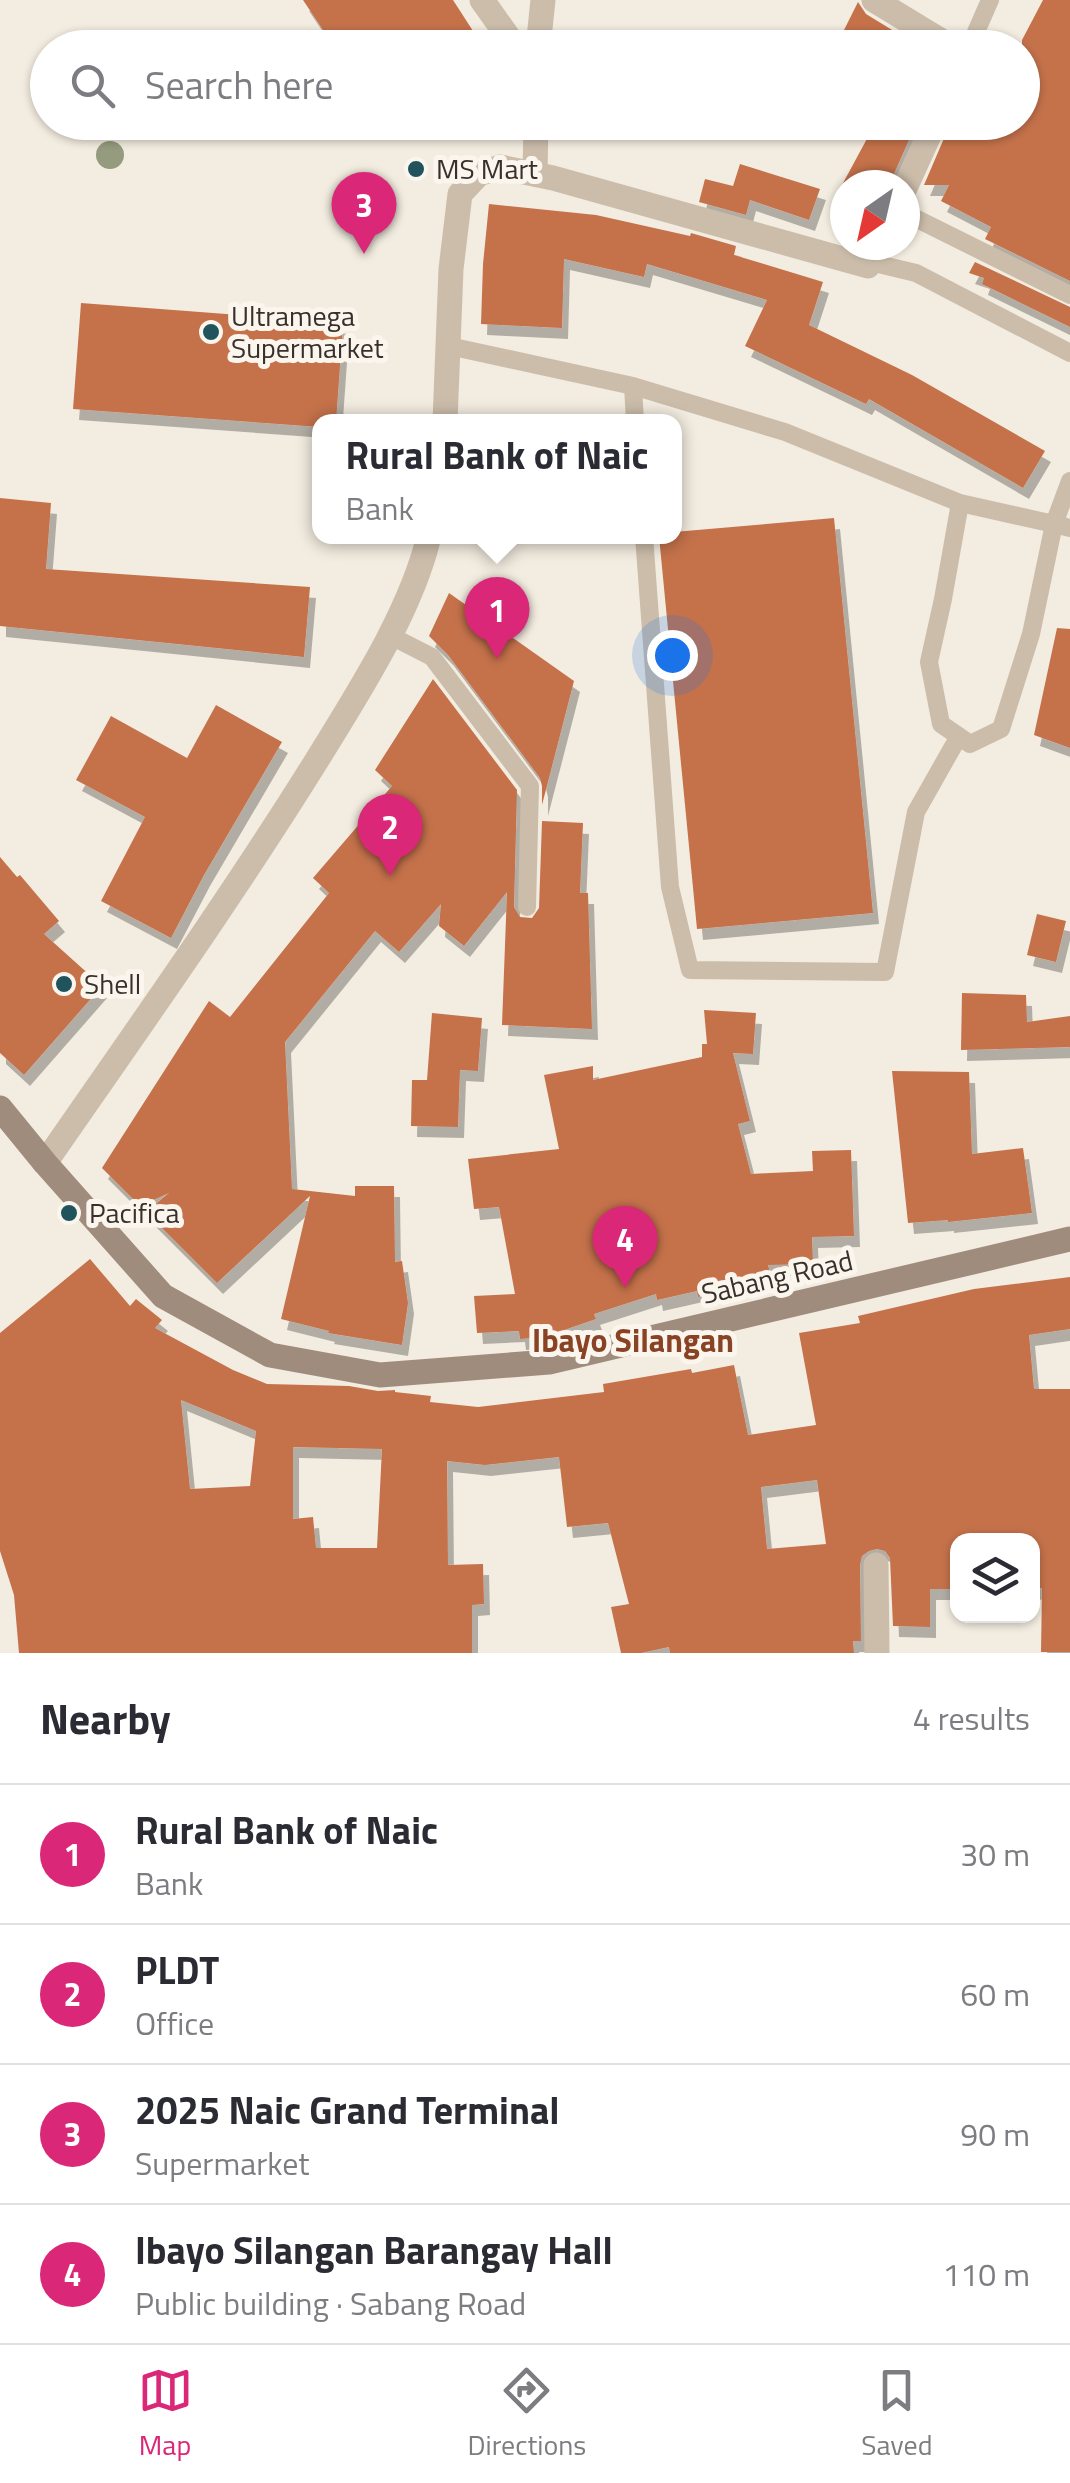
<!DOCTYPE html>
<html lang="en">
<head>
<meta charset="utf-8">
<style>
  :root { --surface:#fff; --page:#f2f2f3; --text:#2b2b33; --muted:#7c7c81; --line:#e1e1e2; --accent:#db2777 }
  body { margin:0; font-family:"Titillium Web",sans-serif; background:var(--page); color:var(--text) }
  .controls { position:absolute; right:30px; bottom:30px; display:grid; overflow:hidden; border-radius:20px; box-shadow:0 2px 8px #0004 }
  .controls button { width:90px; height:90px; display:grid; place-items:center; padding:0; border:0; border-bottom:2px solid var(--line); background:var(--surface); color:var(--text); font:50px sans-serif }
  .compass { position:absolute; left:830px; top:170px; width:90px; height:90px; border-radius:50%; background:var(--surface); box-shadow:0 2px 8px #0004; rotate:214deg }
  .you { position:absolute; left:672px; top:655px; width:35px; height:35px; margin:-25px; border:8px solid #fff; border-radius:50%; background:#1a73e8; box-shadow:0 0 0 15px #1a73e833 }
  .badge { display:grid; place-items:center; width:65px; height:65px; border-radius:50%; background:var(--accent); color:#fff; font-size:32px; font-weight:700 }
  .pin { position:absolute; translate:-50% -82px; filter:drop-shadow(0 2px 5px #0008) }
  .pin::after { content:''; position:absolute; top:52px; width:35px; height:30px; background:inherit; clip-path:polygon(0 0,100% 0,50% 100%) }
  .popup { position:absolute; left:312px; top:414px; width:370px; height:130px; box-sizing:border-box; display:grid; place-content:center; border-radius:20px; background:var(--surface); filter:drop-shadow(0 2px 8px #0005); font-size:32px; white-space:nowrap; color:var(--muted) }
  .popup b { font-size:38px; color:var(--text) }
  .popup::after { content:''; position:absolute; left:50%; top:100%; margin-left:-20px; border:20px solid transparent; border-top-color:var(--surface) }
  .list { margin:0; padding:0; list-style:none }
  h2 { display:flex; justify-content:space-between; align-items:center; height:130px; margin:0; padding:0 40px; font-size:42px }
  h2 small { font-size:32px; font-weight:400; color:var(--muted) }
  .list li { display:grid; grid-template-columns:65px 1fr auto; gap:30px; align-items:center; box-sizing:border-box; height:140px; padding:0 40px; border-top:2px solid var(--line) }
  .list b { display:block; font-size:38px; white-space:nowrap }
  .list p { margin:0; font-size:32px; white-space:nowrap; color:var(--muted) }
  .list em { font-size:32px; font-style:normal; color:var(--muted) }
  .icon { flex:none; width:55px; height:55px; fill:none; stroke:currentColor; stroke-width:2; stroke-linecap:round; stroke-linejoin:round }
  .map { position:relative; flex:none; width:1070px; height:1653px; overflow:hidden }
  .search { position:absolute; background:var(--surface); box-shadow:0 2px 8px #0004; left:30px; right:30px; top:30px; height:110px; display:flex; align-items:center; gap:25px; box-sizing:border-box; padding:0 35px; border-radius:55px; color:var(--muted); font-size:38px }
  .sheet { height:690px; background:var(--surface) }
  nav { display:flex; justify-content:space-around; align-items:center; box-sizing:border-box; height:140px; border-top:2px solid var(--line); background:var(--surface); font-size:28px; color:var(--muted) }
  nav a { display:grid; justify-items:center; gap:5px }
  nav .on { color:var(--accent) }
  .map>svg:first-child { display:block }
  .building { fill:#c5724c; fill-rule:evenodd; filter:url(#shadow) }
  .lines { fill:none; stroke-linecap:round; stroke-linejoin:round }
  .service { stroke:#ccbdab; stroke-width:18 }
  .minor { stroke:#ccbdab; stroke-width:25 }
  .tertiary { stroke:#ccbdab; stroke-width:25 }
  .secondary { stroke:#a08c7d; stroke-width:25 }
  .tree { fill:#949b7e }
  .poi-dot { fill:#20535b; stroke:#faf5ed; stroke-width:4 }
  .labels { text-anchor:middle; stroke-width:10; stroke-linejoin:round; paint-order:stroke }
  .poi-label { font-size:28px; fill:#3a302b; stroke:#faf5ed; text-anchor:start }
  .street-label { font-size:28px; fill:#3a302b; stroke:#faf5ed }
  .quarter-label { font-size:32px; font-weight:bold; fill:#894324; stroke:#faf5ed }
</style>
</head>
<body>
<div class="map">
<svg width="1070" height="1653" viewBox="0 0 1070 1653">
  <defs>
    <filter id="shadow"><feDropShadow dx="6" dy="11" stdDeviation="0" flood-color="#0004"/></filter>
  </defs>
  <rect width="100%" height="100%" fill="#f3ece0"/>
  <path class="building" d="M303 0H453L484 48H335Z
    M1043 0H1070V281L985 239 991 227 941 201 949 185H924L951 122H1022V40Z
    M858 2 866 14 902 36 896 48H864L841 36Z
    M876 122H917L889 185H842Z
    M740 164 820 189 809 220 750 200 746 215 699 202 705 179 733 186Z
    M489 204 596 215 690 236 691 233 736 246 734 255 823 282 809 325 912 375 1045 451 1023 488 869 399 866 404 745 346 767 300 647 264 644 277 564 259 562 328 481 324 483 264Z
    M975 262 1070 307V327L982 284 984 278 969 273Z
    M81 303 343 323 336 422H320V427L73 409Z
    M0 498 51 503 46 569 310 587 304 657 0 626Z
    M834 518 873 913 697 929 659 536H674V532Z
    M449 593 574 681 542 805V786L540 778 448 655 429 636Z
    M1057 628 1070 629V748L1034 735Z
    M433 679 517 790 514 907 520 917 532 918 539 908 542 821 583 823 580 893H588L592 1029 502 1025 507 892 464 946 439 926 441 904 399 952 375 931 285 1042 292 1189 355 1196V1186H394L395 1262 402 1261 408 1303 402 1345 328 1333 329 1331 281 1319 310 1196 217 1283 146 1212 169 1193 140 1206 102 1168 209 1001 230 1017 329 893 313 878 392 786 375 770Z
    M216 705 282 742 204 875 171 938 101 901 145 817 76 780 111 716 187 758Z
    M0 857 17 877 20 875 59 921 44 934 102 986 24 1075 0 1053Z
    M1037 914 1066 921 1056 962 1027 955Z
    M962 993 1026 995 1027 1022 1070 1016V1047L961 1050Z
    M704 1010 756 1013 753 1054 733 1053 750 1121 738 1124 751 1174 813 1171 812 1151 851 1150 854 1236 812 1237 813 1264 768 1265 771 1276 698 1297 697 1291 657 1300 656 1294 594 1314 596 1319 544 1337 520 1339 519 1331 477 1333 474 1296 515 1294 499 1207 474 1209 468 1159 559 1149 544 1075 593 1066V1080L702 1057V1044H707Z
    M432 1013 482 1018 478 1071 460 1070 458 1127 411 1126 412 1080H427Z
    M892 1071 969 1072 972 1154 1023 1148 1032 1213 948 1222V1220L908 1223Z
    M90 1259 130 1306 136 1299 162 1320 155 1328 233 1370 267 1384 349 1386 378 1391 395 1390V1392L431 1396 430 1402 478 1407 604 1392 603 1384 691 1369 692 1373 734 1365 748 1435 816 1425 799 1333 860 1323 858 1316 974 1289 1070 1277V1329L1029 1335 1034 1389H1070V1652H1041L1042 1588 1032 1589V1540H958V1589H930V1627L893 1626 890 1558 885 1551 877 1549 869 1551 862 1556 860 1565 861 1641H853L854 1653H670L669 1647 641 1653H621L611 1607 629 1604 608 1523 567 1527 559 1457 485 1465 447 1461 448 1565 483 1564 484 1604 472 1605V1653H19L14 1595 0 1551V1333ZM181 1400 256 1431 250 1486 190 1489ZM293 1447 382 1449 377 1548H316L313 1517 293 1519ZM817 1480 826 1544 767 1549 761 1487Z"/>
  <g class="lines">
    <path class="service" d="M969 48 990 0
      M905 213 1070 295
      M870 262 916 273 1070 353
      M449 346 633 386 785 432 960 503 1054 524 1031 634 1001 729 970 744 941 724 929 662 943 599 960 503
      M633 386 635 422
      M1070 481 1054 524 1070 528
      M644 536 670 887 690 970 885 972 916 812 959 736
      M389 635 432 657 530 786 527 907"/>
    <path class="minor" d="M482 0 516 48
      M538 48 543 0
      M535 174 536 122
      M876 1565 877 1653"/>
    <path class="tertiary" d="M874 0 953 48
      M905 188 935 122
      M445 422 451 269 460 194 479 174 500 167 553 178 868 266 878 245
      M45 1163C137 1030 231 898 317 760 358 693 411 612 429 536"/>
    <path class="secondary" d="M0 1108 45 1163 163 1296 270 1355 380 1375 549 1362 1070 1239"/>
  </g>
  <circle class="tree" cx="110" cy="155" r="14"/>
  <g class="poi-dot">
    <circle cx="416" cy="169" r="10"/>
    <circle cx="211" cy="332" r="10"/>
    <circle cx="64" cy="984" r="10"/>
    <circle cx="69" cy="1213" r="10"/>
  </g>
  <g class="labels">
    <g class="poi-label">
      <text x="436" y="179">MS Mart</text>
      <text x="231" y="326">Ultramega<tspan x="231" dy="32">Supermarket</tspan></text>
      <text x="84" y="994">Shell</text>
      <text x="89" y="1223">Pacifica</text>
    </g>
    <g class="street-label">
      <text transform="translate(777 1277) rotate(-13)" y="10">Sabang Road</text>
    </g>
    <g class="quarter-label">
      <text x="633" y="1352">Ibayo Silangan</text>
    </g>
  </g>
</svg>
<div class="controls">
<button><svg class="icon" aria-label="layers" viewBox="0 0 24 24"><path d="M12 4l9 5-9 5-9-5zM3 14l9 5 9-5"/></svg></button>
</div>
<svg class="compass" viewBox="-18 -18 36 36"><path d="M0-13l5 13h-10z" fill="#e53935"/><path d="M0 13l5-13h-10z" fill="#7c7c81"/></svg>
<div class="you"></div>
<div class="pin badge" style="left:497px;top:659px">1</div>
<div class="popup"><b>Rural Bank of Naic</b>Bank</div>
<div class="pin badge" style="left:390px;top:876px">2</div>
<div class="pin badge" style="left:364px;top:254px">3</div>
<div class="pin badge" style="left:625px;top:1288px">4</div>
<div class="search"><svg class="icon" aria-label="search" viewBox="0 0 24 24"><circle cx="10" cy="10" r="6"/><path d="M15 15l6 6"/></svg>Search here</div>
</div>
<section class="sheet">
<h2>Nearby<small>4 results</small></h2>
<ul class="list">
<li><span class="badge">1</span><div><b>Rural Bank of Naic</b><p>Bank</p></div><em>30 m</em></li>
<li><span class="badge">2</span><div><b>PLDT</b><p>Office</p></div><em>60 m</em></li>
<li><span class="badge">3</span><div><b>2025 Naic Grand Terminal</b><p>Supermarket</p></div><em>90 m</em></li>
<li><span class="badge">4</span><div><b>Ibayo Silangan Barangay Hall</b><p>Public building · Sabang Road</p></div><em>110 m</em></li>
</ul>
</section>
<nav>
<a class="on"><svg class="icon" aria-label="map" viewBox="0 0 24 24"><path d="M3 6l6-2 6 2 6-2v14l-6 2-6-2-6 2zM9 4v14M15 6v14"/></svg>Map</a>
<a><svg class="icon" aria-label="directions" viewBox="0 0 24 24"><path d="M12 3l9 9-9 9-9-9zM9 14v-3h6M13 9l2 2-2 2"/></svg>Directions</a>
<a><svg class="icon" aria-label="saved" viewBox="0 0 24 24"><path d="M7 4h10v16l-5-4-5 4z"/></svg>Saved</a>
</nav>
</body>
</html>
